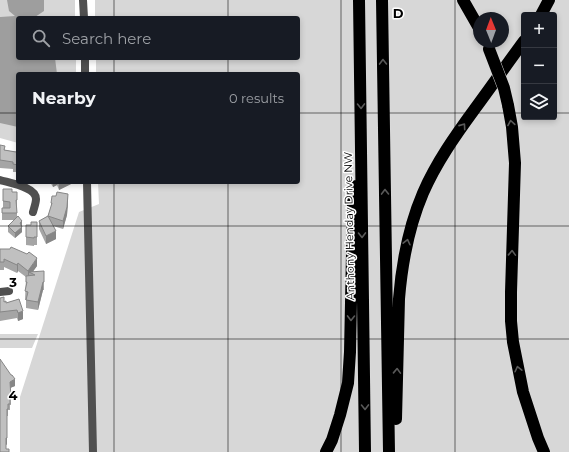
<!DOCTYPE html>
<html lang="en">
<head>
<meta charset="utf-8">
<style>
  :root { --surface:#171b24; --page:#20242c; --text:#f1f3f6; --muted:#9ea1a6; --line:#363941 }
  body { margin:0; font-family:Montserrat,sans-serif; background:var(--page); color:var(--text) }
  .controls { position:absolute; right:12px; top:12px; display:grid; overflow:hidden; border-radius:4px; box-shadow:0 2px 6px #0003 }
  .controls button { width:36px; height:36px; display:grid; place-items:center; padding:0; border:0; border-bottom:1px solid var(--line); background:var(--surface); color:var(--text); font:20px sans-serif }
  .compass { position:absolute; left:473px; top:12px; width:36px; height:36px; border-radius:50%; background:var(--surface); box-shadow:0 2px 6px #0003; rotate:359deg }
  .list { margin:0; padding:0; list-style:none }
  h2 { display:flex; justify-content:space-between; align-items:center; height:52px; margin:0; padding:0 16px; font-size:17px }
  h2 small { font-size:13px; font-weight:400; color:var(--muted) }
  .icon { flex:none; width:22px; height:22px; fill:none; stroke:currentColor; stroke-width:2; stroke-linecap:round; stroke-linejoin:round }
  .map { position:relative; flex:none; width:569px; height:452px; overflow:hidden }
  .search { position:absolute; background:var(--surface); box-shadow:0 2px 6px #0003; left:16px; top:16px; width:284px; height:44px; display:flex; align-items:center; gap:10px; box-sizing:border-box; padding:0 14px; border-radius:4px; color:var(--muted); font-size:15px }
  .panel { position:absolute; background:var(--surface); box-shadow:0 2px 6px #0003; left:16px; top:72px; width:284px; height:112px; border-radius:4px }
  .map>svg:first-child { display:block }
  .green { fill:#d7d7d7; fill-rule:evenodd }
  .water { fill:#9e9e9e }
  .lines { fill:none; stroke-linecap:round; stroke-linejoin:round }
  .highway-casing { stroke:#dbdbdb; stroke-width:13 }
  .minor { stroke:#505050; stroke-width:8 }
  .highway { stroke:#000; stroke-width:12 }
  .highway-bridge-casing { stroke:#dbdbdb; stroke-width:13; stroke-linecap:butt }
  .highway-bridge { stroke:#000; stroke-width:12 }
  .wall { fill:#a5a5a5 }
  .shaded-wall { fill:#868686 }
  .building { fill:#c0c0c0; stroke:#868686 }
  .oneway { stroke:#595959 }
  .grid { fill:none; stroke:#000; stroke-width:1; stroke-opacity:0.55 }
  .labels { text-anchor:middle; stroke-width:3; stroke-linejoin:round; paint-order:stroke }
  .street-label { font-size:11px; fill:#000; stroke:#fff }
  .grid-label { font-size:13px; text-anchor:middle; font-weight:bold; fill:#000; stroke:#fff; stroke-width:3; stroke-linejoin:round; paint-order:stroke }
</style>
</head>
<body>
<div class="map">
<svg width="569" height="452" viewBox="0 0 569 452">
  <rect width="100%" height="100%" fill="#fff"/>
  <path class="green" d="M0 0H75V18H18V58H76V74H18V143L0 138Z
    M95 0H569V452H20V397L79 212 99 204 98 182H298V74H96V58H298V18H95ZM524 15H554V117H524ZM479 18H503V42H479Z
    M0 334H38L32 348H0Z"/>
  <path class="water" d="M7 0H44V11L35 17 18 18V58H55L57 74H18V127L0 123V17L15 16 9 11Z"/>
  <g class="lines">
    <defs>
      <path id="highway" d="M359 0 365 452
        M382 0 389 452
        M463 0 479 28
        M541 15 549 0
        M508 105 512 127 515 163 511 292V321L513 342 523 392 538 438 544 452
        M396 419 399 299C402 262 408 228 423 193 436 163 455 136 474 110 491 87 507 64 524 41
        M326 452 332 440 340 415 348 383 350 352 353 203 356 186"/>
    </defs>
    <use href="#highway" class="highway-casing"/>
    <path class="minor" d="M83 0 84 18
      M85 58V74
      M0 180C10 183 36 187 36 199 36 203 34 208 33 212
      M87 182 93 452
      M0 292 9 291"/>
    <use href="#highway" class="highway"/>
    <defs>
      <path id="highway-bridge" d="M489 49 504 88 508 105"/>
    </defs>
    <use href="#highway-bridge" class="highway-bridge-casing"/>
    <use href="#highway-bridge" class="highway-bridge"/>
  </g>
  <path class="wall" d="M0 145 5 150 16 152 18 150V172H13V169L0 168Z
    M50 182H71V184L59 190 57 185 53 187Z
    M3 189 12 192H17V217L22 221V232L15 238 8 232V226L14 220H2V208H3Z
    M56 196 68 202 67 215 63 229 53 226 56 239 46 244 39 229V221L48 216 51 207V203Z
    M37 222V245H34V246L26 245V225H31Z
    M0 249 37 266 33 271 44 282V290H43L38 310 26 308V300H25L26 277 18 271 17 273 4 267V270H0Z
    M0 298 6 303 19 299 23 319 18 321 17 318 0 321Z
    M0 360 15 386 10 388 11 405H10V410H8V416H7V444L6 445V449L0 452Z"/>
  <path class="shaded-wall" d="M53 182H57V185L53 187Z
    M59 182H71V184L59 190Z
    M68 194V202L67 215 63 229V221Z
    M22 221V232L15 238V233L20 223Z
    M56 231V239L46 244V236Z
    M37 258V266L32 273 29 272V277L28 279V271Z
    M18 263V271L17 273V265Z
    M43 282V290L38 310V302Z
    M23 311V319L18 321V313Z
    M15 379V386L10 388V382Z
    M7 416V444L6 445Z"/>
  <path class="building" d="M0 145 5 146 4 150 16 152 17 150H18V165L13 164V162L0 160Z
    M3 189H12V192H17V200H16L17 213H2V208H10V202L3 201Z
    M57 192 68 194 67 207 63 221 48 216 56 231 46 236 39 221 48 216 52 203H51L52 196H56Z
    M18 216 22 221 20 223 22 227 15 233 8 226Z
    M31 222H37V237H34V238L26 237V225H31Z
    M11 247 27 254 29 252 37 258 28 271 18 263 17 265 4 259V262H0V249H10Z
    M44 271V282H43L38 302 26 300 28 292 25 291 27 282H26V276L35 275 29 272Z
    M4 297V302L6 301V303L19 299 23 311 18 313 17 310 0 312V298Z
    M0 359 11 375H12L15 379 10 382 11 398H10V404H8V409H7V438H6V449H9V452H0Z"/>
  <defs><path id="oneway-chevron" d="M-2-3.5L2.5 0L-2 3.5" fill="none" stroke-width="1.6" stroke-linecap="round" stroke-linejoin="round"/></defs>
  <g class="oneway">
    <use href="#oneway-chevron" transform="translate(383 62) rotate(-91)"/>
    <use href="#oneway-chevron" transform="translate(361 106) rotate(89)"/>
    <use href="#oneway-chevron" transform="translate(511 123) rotate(-99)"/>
    <use href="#oneway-chevron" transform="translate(463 126) rotate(-55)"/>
    <use href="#oneway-chevron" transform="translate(385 192) rotate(-91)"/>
    <use href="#oneway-chevron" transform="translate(362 235) rotate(89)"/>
    <use href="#oneway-chevron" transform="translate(407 242) rotate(-77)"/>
    <use href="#oneway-chevron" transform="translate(512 253) rotate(-88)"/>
    <use href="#oneway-chevron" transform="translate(351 318) rotate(91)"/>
    <use href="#oneway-chevron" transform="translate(518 369) rotate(-103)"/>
    <use href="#oneway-chevron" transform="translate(397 371) rotate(-88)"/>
    <use href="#oneway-chevron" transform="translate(365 407) rotate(89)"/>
  </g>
  <path class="grid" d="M114 0V18M228 0V18M341 0V452M455 0V452M114 58V74M228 58V74M0 113H18M298 113H524M554 113H569M114 182V452M228 182V452M0 226H569M0 339H569"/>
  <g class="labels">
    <g class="street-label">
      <text transform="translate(349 226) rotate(-91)" y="4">Anthony Henday Drive NW</text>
    </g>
  </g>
  <g class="grid-label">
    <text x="398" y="18">D</text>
    <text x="13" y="287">3</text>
    <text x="13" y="400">4</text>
  </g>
</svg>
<div class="controls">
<button>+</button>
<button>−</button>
<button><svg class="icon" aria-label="layers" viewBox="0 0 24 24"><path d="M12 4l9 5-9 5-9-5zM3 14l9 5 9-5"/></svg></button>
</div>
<svg class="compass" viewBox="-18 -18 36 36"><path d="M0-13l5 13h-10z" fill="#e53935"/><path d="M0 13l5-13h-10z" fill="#9ea1a6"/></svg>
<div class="search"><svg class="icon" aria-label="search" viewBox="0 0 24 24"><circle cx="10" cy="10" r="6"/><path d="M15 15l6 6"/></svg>Search here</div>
<section class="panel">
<h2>Nearby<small>0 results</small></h2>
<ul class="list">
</ul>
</section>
</div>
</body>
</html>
